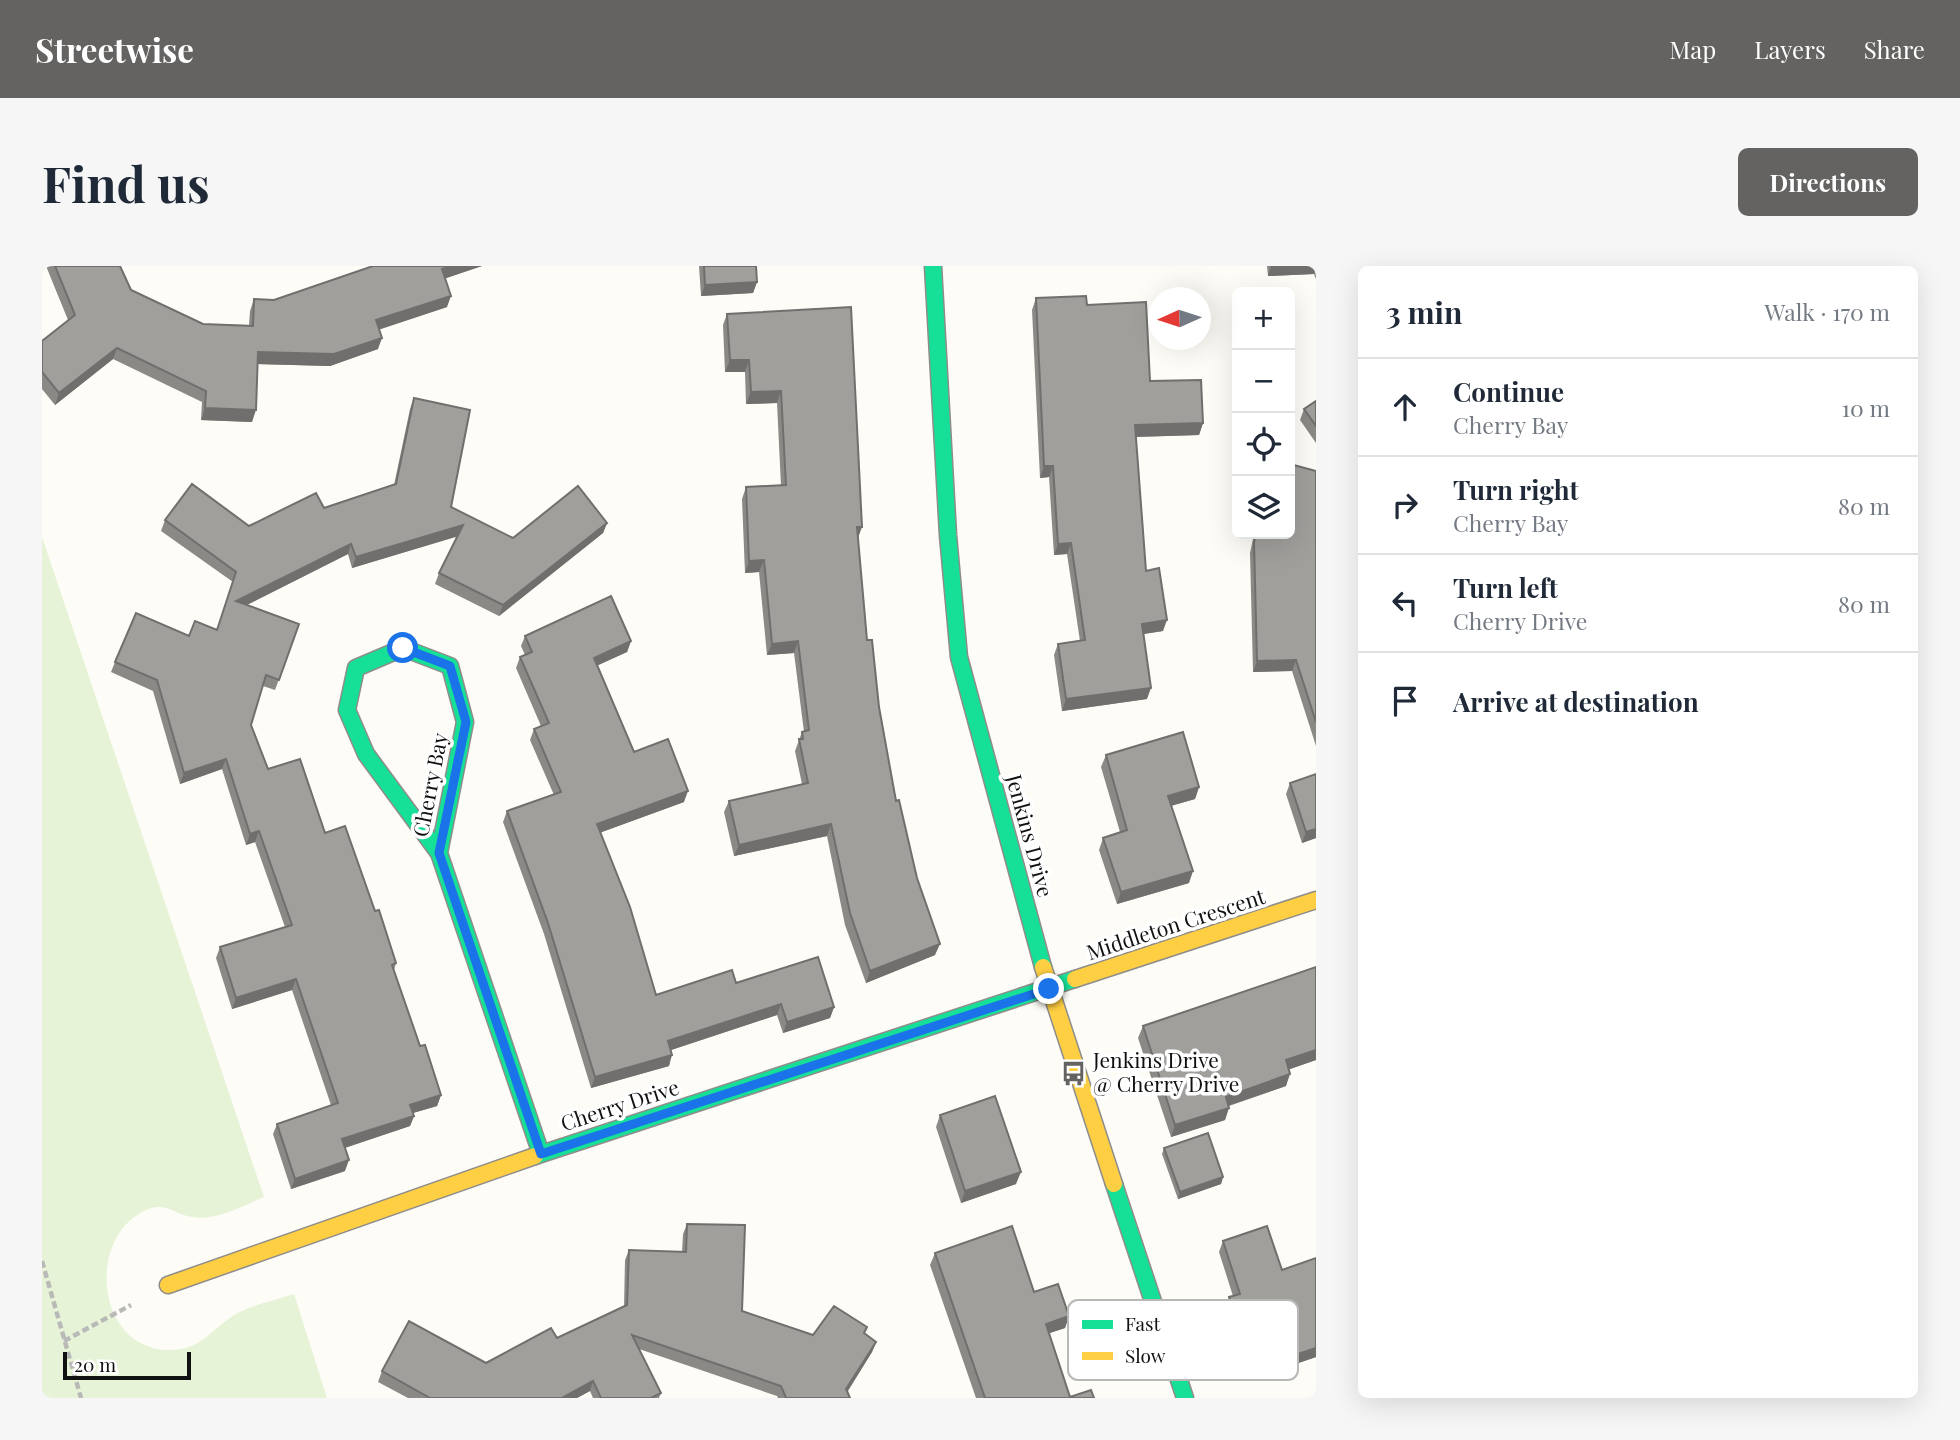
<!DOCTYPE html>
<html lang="en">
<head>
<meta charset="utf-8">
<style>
  :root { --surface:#fff; --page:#f6f6f7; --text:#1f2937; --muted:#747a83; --line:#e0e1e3; --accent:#646362 }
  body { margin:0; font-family:"Playfair Display",serif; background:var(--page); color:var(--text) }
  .controls { position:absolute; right:21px; top:21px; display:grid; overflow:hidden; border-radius:10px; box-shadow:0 7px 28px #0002 }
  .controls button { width:63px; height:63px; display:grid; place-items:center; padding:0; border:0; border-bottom:2px solid var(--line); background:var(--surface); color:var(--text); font:35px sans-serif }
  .compass { position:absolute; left:1106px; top:21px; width:63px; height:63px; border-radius:50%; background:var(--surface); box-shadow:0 7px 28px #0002; rotate:267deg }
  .scale { position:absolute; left:21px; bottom:18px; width:128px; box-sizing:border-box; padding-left:7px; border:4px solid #111; border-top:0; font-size:19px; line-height:24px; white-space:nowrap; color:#111; -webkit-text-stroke:5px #fff; paint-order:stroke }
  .stop { position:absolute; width:21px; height:21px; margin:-16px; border:5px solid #1a73e8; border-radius:50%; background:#fff }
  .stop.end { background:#1a73e8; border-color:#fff; box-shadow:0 2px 7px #0008 }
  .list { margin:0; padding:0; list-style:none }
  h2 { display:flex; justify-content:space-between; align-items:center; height:91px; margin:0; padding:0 28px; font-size:30px }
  h2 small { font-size:23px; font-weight:400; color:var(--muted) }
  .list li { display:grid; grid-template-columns:46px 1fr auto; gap:21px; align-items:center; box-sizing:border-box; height:98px; padding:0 28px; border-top:2px solid var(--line) }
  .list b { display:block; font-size:26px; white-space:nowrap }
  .list p { margin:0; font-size:23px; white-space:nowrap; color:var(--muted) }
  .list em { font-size:23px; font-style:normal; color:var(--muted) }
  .icon { flex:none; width:38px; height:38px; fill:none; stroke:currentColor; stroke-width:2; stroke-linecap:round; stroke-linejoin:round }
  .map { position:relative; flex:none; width:1274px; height:1132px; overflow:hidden; border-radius:10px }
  header { display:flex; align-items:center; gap:42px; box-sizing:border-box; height:98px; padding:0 35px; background:var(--accent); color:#fff }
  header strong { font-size:33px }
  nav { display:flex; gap:38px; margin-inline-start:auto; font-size:24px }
  .intro { display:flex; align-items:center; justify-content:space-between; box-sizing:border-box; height:168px; padding:0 42px }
  h1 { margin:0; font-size:49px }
  .button { padding:18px 32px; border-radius:10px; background:var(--accent); color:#fff; font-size:24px; font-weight:700 }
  main { display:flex; gap:42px; padding:0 42px }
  aside { flex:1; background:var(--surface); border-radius:10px; box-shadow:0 7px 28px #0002 }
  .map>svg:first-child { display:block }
  .green { fill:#e7f3d7 }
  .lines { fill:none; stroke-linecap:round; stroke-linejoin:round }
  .fast-casing { stroke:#8e8d8b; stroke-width:19 }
  .slow-casing { stroke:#8e8d8b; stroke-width:19 }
  .path { stroke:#b9b9b8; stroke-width:4.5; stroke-dasharray:7 3.5; stroke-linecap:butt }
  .fast { stroke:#16e098; stroke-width:16 }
  .slow { stroke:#ffcf43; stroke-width:16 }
  .wall { fill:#8a8986 }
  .shaded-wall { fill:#716f6d }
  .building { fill:#a19f9c; stroke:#716f6d; stroke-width:2 }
  .route { stroke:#1a73e8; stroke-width:9 }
  .labels { text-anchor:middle; stroke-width:7; stroke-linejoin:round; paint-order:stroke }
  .street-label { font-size:21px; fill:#111; stroke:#fff }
  .poi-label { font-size:21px; fill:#111; stroke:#fff; text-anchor:start }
  .key { fill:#fff; stroke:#b8b8b8; stroke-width:2 }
  .key-label { font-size:19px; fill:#111 }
</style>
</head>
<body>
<header>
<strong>Streetwise</strong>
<nav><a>Map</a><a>Layers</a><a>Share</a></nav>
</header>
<div class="intro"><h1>Find us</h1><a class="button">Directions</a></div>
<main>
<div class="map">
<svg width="1274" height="1132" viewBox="0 0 1274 1132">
  <rect width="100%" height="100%" fill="#fdfcf7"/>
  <path class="green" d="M0 271 222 931C200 940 175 955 151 951 131 949 123 933 100 946 45 976 55 1079 123 1084 161 1086 168 1062 196 1047 213 1038 234 1034 252 1028L285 1132H0Z"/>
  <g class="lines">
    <defs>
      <path id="fast" d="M891 0 906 269 917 391 1001 701
        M397 587 423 456 408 400 361 382 314 402 305 444 324 488 397 587 499 888
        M493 890 1033 713
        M1072 918 1143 1132"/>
      <path id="slow" d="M1001 701 1072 918
        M1033 713 1274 634
        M126 1019 493 890"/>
    </defs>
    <use href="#fast" class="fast-casing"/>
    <use href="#slow" class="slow-casing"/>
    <path class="path" d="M0 995 39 1132
      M22 1075 89 1039"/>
    <use href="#fast" class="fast"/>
    <use href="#slow" class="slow"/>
  </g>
  <path class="wall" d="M4 0H78L89 24 161 58 207 59 208 45 212 33 232 34 331 0H440L403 12 405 41 338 63 336 83 288 100 216 98 210 156 159 154 160 136 71 93 13 139 0 123V75L26 54Z
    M657 0H714L715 16 711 27 659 30Z
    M1225 0H1274V13L1272 8 1226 10Z
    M994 32 1045 39 1108 115 1161 157 1157 169 1094 171 1104 305 1121 365 1101 368 1105 433 1020 445 1012 389 1016 378 1038 375 1025 288 1012 289 1007 211 998 212 990 44Z
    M809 41 816 272 825 374 854 535 875 612 893 689 824 717 803 659 785 570 692 590 682 546 687 535 760 518 753 485 760 466H762L752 387 725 389 717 306 703 307 700 233 704 221 739 220 735 137 704 138 703 106H683L681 59 685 48Z
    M372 132 409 241 471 272 565 257 561 267 457 350 393 318 397 307 415 270 310 302 306 288 204 339 257 358 233 424 221 420 209 459 226 503 283 567 333 645 354 697 352 704 378 780 399 829 395 840 371 847 372 850 368 860 303 882V905L249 923 231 868 235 858 289 839 250 724 190 743 174 692 178 681 243 661 213 576 204 579 180 503 138 518 111 425 69 406 73 396 175 364 191 316 119 265 123 254 207 260 282 242 352 219 368 143Z
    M1274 135V177L1258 154 1262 143Z
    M1274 205V480L1250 405 1211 406 1208 287 1212 268H1248Z
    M483 370 589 375 585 386 555 399 592 486 642 536 559 566 614 729 694 717 792 741 788 752 741 767 735 749 629 784 627 800 549 822 502 668 461 556 465 545 512 529 488 474 492 463 499 460 474 402 478 391 483 389 479 380Z
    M1064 489 1157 521 1153 533 1129 540 1147 617 1075 638 1057 584 1061 572 1078 566 1059 501Z
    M1274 508V572L1260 577 1244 528 1248 517Z
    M1274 701V794L1247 803 1244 820 1187 840 1183 854 1129 871 1096 772 1101 760Z
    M898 849 974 918 919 937 894 861Z
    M1122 882 1181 911 1179 918 1136 933 1120 888Z
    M645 958 700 1045 771 1069 823 1068 834 1076 830 1086 806 1125 808 1132H736L735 1130 597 1083 619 1127 617 1132H551L548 1125 535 1132H366L336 1116 340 1105 444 1097 515 1072 582 1041 583 994 587 984 640 986 641 968Z
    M1181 975 1240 1004 1274 992V1091L1210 1113 1183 1042 1187 1031 1191 1030 1177 986Z
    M893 987 992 1026 1027 1050 1023 1062 1007 1067 1028 1131 1052 1132H934L888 999Z"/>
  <path class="shaded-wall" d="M410 0H440L396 15 400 3Z
    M1229 0H1274V1L1272 8 1226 10Z
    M715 16 711 27 659 30 663 19Z
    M409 30 405 41 330 66 334 54Z
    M340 72 336 83 288 100 212 98 216 86Z
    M75 82 71 93 13 139 17 127Z
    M688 94H707L703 106H683Z
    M739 125 735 137 704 138 709 126Z
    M163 142 214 144 210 156 159 154Z
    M1161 157 1157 169 1088 171 1093 159Z
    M1002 200H1011L1007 211 998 212Z
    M565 257 561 267 457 350 461 339Z
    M421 259 417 270 310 302 314 291Z
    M815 261H820L816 272Z
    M1029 277 1025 288 1012 289 1016 278Z
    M309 278 306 288 191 346 194 335Z
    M722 294 717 306 703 307 707 295Z
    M1125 354 1121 365 1095 369 1100 358Z
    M589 375 585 386 548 403 552 392Z
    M756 375 752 387 725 389 730 378Z
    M1254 394 1250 405 1211 406 1215 395Z
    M1109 422 1105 433 1020 445 1024 433Z
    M184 493 180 503 138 518 142 507Z
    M1157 521 1153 533 1121 542 1126 530Z
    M646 525 642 536 552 569 555 558Z
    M789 558 785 570 692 590 697 579Z
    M1274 563V572L1260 577 1264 566Z
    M217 565 213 576 204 579 208 568Z
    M1151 605 1147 617 1075 638 1079 626Z
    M898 678 893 689 824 717 828 705Z
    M254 713 250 724 190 743 194 732Z
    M739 738 735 749 623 786 626 775Z
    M792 741 788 752 741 767 745 756Z
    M1274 784V794L1240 806 1244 794Z
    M630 789 627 800 549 822 553 811Z
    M1248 808 1244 820 1179 842 1184 831Z
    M399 829 395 840 364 849 368 839Z
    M1187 842 1183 854 1129 871 1133 859Z
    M372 850 368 860 296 884 300 873Z
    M307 894 303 905 249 923 253 913Z
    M979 906 974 918 919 937 923 925Z
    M1181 911 1179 918 1136 933 1138 926Z
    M1027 1050 1023 1062 999 1070 1004 1058Z
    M834 1076 830 1086 801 1132 804 1123Z
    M1274 1082V1091L1210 1113 1214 1102Z
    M551 1115 548 1125 535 1132H520Z"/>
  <path class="building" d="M13 0H78L89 24 161 58 211 60 212 33 232 34 331 0H410L400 3 409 30 334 54 340 72 292 88 216 86 214 144 163 142 164 125 75 82 17 127 0 106V75L33 49Z
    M662 0H714L715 16 663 19Z
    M1044 30 1045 39 1104 36 1108 115 1159 114 1161 157 1093 159 1104 305 1117 302 1125 354 1100 358 1109 422 1024 433 1016 378 1043 374 1029 277 1016 278 1011 200H1002L994 32Z
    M809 41 820 261H815L825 374H830L837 441 854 535 857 534 875 612 898 678 828 705 808 647 789 558 697 579 687 535 766 517 757 473H761L760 466 767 464 756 375 730 378 722 294 707 295 704 221 744 219 739 125 709 126 707 94H688L685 48Z
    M372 132 428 144 409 241 471 272 536 220 565 257 461 339 397 307 421 259 314 291 309 278 194 335 257 358 237 414 224 409 209 459 226 503 258 493 283 567 303 560 333 645 337 644 354 697 350 699 378 780 383 779 399 829 368 839 372 850 300 873 307 894 253 913 235 858 296 837 254 713 194 732 178 681 250 659 217 565 208 568 184 493 142 507 115 414 73 396 94 347 147 370 153 355 175 364 194 306 123 254 150 218 207 260 274 227 282 242 354 218Z
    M1274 135V160L1262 143Z
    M1248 198 1274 205V456L1254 394 1215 395 1212 276 1214 268H1248Z
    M569 330 589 375 552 392 592 486 626 473 646 525 555 558 588 641 614 729 690 704 694 717 776 691 792 741 745 756 739 738 626 775 630 789 553 811 506 657 465 545 519 526 492 463 507 457 478 391 490 386 483 370Z
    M1141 466 1157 521 1126 530 1151 605 1079 626 1061 572 1085 564 1064 489Z
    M1274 508V563L1264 566 1248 517Z
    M1274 701V784L1244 794 1248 808 1184 831 1187 842 1133 859 1101 760Z
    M953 830 979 906 923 925 898 849Z
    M1166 867 1181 911 1138 926 1122 882Z
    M645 958 703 959 700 1045 771 1069 792 1040 825 1061 822 1067 834 1076 804 1123 808 1132H744L739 1120 590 1069 619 1127 609 1132H559L551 1115 520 1132H388L340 1105 367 1055 444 1097 509 1062 515 1072 585 1039 587 984 644 986Z
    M970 960 992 1026 1016 1018 1027 1050 1004 1058 1028 1131 1049 1124 1052 1132H943L893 987Z
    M1225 960 1240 1004 1274 992V1082L1214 1102 1187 1031 1198 1028 1181 975Z"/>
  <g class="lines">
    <path class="route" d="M361 382 408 400 424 456 397 587 499 888 1007 723"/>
  </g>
  <defs>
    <symbol id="bus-bare" viewBox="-9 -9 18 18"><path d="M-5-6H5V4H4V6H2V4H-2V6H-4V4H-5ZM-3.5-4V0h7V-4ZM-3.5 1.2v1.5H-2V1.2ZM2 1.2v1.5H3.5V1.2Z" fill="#646362" stroke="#fff" stroke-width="2.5" paint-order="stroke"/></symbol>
  </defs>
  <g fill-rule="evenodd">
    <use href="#bus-bare" x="1014" y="790" width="35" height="35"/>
  </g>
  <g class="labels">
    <g class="street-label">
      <text transform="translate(389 519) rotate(-79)" y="7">Cherry Bay</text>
      <text transform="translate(987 570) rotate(75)" y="7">Jenkins Drive</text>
      <text transform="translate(1134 659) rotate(-18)" y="7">Middleton Crescent</text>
      <text transform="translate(578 840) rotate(-18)" y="7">Cherry Drive</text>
    </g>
    <g class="poi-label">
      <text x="1051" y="802">Jenkins Drive<tspan x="1051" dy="24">@ Cherry Drive</tspan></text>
    </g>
  </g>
  <rect x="1026" y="1034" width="230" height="80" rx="10" class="key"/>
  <rect x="1040" y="1054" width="31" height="9" fill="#16e098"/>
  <rect x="1040" y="1086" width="31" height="8" fill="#ffcf43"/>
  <g class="key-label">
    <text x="1083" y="1065">Fast</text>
    <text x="1083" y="1097">Slow</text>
  </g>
</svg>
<div class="controls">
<button>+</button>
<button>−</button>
<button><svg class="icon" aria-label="locate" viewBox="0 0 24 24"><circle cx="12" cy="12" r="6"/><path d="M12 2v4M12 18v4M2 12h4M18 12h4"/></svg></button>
<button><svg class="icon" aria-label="layers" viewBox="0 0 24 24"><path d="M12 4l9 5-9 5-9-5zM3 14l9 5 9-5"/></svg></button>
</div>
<svg class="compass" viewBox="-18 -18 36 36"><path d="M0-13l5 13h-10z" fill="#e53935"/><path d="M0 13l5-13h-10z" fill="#747a83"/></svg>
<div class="scale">20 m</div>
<div class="stop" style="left:361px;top:382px"></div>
<div class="stop end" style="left:1007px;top:723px"></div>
</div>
<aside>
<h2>3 min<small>Walk · 170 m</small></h2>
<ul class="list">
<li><svg class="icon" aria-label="ahead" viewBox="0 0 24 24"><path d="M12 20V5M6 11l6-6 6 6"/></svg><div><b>Continue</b><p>Cherry Bay</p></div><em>10 m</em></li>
<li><svg class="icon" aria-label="right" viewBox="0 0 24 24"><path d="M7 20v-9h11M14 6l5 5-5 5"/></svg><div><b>Turn right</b><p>Cherry Bay</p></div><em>80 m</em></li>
<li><svg class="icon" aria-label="left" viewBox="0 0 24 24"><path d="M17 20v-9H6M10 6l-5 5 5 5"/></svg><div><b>Turn left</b><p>Cherry Drive</p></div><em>80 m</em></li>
<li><svg class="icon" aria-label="arrive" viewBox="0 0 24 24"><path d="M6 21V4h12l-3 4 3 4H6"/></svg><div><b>Arrive at destination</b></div></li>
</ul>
</aside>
</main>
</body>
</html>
